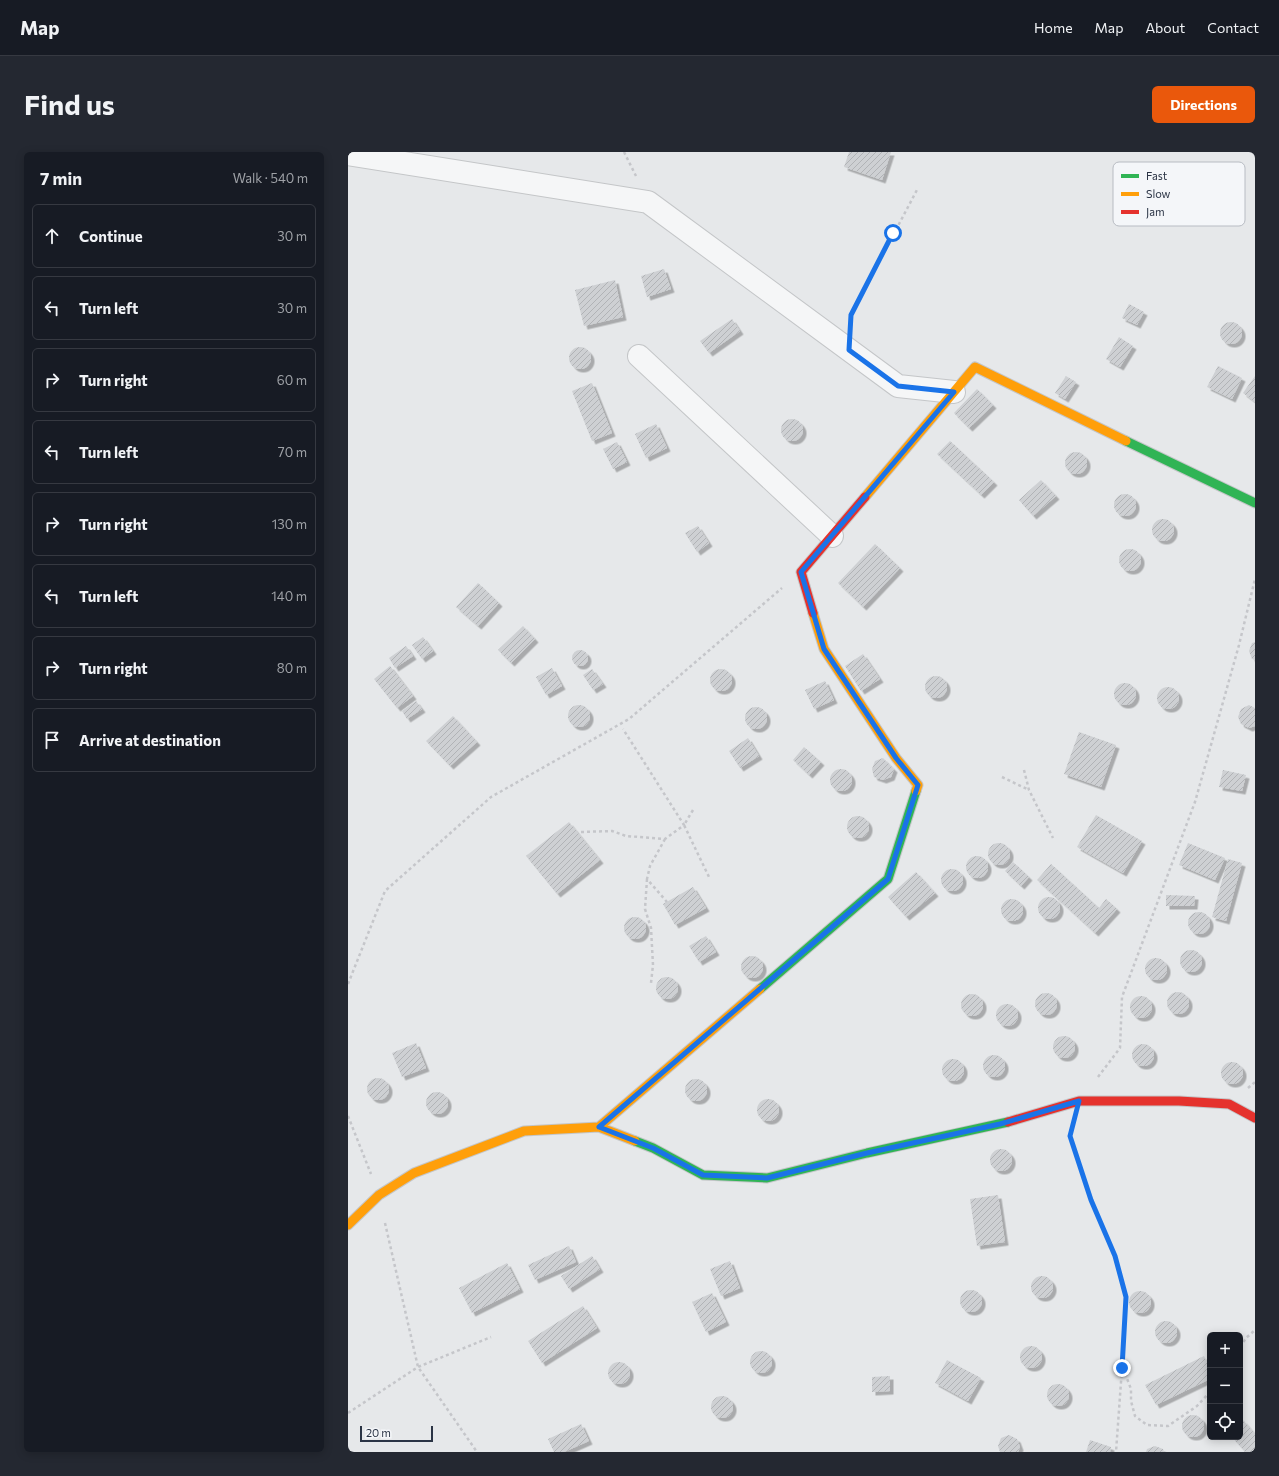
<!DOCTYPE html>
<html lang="en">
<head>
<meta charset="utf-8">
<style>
  :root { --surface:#171b24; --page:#242831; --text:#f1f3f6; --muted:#9ea1a6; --line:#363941; --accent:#ea580c }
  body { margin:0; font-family:Commissioner,sans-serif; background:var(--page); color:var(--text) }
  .controls { position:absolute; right:12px; bottom:12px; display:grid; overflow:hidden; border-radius:6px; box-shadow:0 2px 10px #0003 }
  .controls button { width:36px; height:36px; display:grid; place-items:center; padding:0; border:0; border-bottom:1px solid var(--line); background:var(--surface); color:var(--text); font:20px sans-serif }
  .scale { position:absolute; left:12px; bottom:10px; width:73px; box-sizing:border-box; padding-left:4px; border:2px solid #2b3445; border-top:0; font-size:11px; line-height:14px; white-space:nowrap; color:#2b3445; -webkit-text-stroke:3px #f4f6f9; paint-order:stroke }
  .stop { position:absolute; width:12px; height:12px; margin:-9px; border:3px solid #1a73e8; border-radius:50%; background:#fff }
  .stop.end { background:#1a73e8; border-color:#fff; box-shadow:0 1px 4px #0008 }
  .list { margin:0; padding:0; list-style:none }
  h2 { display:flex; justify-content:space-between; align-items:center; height:52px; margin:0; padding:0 16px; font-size:17px }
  h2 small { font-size:13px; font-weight:400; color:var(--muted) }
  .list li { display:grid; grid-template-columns:26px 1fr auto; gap:12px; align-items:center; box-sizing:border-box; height:64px; margin:0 8px 8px; padding:0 8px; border:1px solid var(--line); border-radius:6px }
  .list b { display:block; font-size:15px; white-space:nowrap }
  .list em { font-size:13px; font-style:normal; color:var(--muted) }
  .icon { flex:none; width:22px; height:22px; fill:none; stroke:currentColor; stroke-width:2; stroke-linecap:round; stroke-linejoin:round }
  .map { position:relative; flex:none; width:907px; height:1300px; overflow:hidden; border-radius:6px }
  header { display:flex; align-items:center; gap:24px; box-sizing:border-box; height:56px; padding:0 20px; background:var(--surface); border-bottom:1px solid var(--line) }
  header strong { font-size:19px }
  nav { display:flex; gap:22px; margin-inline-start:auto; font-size:14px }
  .intro { display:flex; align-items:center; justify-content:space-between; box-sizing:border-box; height:96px; padding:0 24px }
  h1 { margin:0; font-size:28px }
  .button { padding:10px 18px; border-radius:6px; background:var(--accent); color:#fff; font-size:14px; font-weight:700 }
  main { display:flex; gap:24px; padding:0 24px }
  aside { flex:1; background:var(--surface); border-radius:6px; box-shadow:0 2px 10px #0003 }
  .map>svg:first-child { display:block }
  .building { fill:url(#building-hatch); filter:url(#shadow) }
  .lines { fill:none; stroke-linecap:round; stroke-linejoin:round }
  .street-casing { stroke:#c4c6c8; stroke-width:24 }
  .fast-casing { stroke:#c4c6c8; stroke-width:11 }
  .slow-casing { stroke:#c4c6c8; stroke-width:11 }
  .jam-casing { stroke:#c4c6c8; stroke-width:11 }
  .path { stroke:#c5c6ca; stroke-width:2.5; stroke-dasharray:3 3; stroke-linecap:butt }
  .street { stroke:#f5f6f7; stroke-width:22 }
  .fast { stroke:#30b455; stroke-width:9 }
  .slow { stroke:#ff9f0a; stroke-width:9 }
  .jam { stroke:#e5322d; stroke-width:9 }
  .route { stroke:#1a73e8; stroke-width:5 }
  .key { fill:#f4f6f9; stroke:#b8bcc3; stroke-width:1 }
  .key-label { font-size:11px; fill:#2b3445 }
</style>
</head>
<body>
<header>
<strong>Map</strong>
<nav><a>Home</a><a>Map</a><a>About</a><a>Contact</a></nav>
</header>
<div class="intro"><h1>Find us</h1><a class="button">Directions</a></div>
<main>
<aside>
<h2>7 min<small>Walk · 540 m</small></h2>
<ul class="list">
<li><svg class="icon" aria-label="ahead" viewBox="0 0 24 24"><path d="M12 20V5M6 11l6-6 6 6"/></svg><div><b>Continue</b></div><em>30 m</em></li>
<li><svg class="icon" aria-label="left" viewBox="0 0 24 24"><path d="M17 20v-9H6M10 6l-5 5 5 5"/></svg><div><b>Turn left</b></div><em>30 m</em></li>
<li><svg class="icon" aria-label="right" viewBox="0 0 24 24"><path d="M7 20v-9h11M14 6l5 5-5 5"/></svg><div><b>Turn right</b></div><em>60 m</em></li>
<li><svg class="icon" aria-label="left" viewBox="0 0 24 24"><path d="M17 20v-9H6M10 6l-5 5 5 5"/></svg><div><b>Turn left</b></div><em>70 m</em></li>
<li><svg class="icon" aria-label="right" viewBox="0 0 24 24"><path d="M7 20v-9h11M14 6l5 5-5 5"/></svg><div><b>Turn right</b></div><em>130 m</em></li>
<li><svg class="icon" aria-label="left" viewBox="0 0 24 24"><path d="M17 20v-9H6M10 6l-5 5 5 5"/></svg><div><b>Turn left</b></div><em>140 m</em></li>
<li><svg class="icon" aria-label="right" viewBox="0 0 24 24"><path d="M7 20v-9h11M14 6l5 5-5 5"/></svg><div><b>Turn right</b></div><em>80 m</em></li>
<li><svg class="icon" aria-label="arrive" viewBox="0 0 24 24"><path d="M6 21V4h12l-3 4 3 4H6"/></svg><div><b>Arrive at destination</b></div></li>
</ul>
</aside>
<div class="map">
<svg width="907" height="1300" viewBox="0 0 907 1300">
  <defs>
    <pattern id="building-hatch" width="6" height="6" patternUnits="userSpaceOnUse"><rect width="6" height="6" fill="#ced0d3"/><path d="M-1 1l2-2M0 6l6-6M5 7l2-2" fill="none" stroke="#b1b3b6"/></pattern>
    <filter id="shadow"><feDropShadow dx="3.5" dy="3.5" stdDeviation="0" flood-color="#0004"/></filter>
  </defs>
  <rect width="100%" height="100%" fill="#e6e8ea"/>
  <path class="building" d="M501 0H543L534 28 496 15Z
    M316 117 323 137 299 145 293 124Z
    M267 128 275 165 236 174 227 138Z
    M781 152 796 160 789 173 774 166Z
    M384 167 392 179 361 201 352 189Z
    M872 181a11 11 0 1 1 22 0a11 11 0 1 1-22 0Z
    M771 185 785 194 772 215 758 207Z
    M221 206a11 11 0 1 1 22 0a11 11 0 1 1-22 0Z
    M870 214 894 226 884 247 859 235Z
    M718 224 728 230 717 247 707 241Z
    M907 224V250L895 241Z
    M244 231 264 281 244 289 224 239Z
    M629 237 645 253 621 276 606 261Z
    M433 278a11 11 0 1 1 22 0a11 11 0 1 1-22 0Z
    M308 272 319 296 298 306 287 282Z
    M602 289 646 330 633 343 589 302Z
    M269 290 279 310 265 317 255 297Z
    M717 311a11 11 0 1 1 22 0a11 11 0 1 1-22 0Z
    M693 328 708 344 685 364 671 348Z
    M766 353a11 11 0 1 1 22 0a11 11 0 1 1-22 0Z
    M804 378a11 11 0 1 1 22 0a11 11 0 1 1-22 0Z
    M350 374 361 391 349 400 337 381Z
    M527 392 552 416 515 455 490 431Z
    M771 408a11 11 0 1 1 22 0a11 11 0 1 1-22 0Z
    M130 431 151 451 130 474 108 455Z
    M175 474 187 487 163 511 150 498Z
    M75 485 85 499 74 507 64 493Z
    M907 490V508L904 507 901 499 904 491Z
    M58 494 65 504 47 516 41 506Z
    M224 506a8 8 0 1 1 16 0a8 8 0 1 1-16 0Z
    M515 502 532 527 513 539 497 514Z
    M42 514 65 544 49 556 26 527Z
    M204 516 214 534 198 543 188 525Z
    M244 517 255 532 245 538 235 523Z
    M362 528a11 11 0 1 1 22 0a11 11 0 1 1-22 0Z
    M577 535a11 11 0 1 1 22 0a11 11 0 1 1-22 0Z
    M477 529 486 548 466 557 457 538Z
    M766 542a11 11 0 1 1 22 0a11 11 0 1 1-22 0Z
    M809 546a11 11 0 1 1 22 0a11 11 0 1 1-22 0Z
    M68 549 74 557 59 567 54 559Z
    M901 553 907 556V574L901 576 893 572 890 565 893 557Z
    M220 564a11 11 0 1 1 22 0a11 11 0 1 1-22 0Z
    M397 566a11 11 0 1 1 22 0a11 11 0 1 1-22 0Z
    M105 564 129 590 102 614 78 589Z
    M731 580 768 593 753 635 716 622Z
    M400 586 411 604 392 616 381 599Z
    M456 595 473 610 461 623 445 608Z
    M535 606 546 617 543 625 535 628 526 625 524 617 527 609Z
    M482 628a11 11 0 1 1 22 0a11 11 0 1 1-22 0Z
    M875 618 898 623 894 639 871 635Z
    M748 663 794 689 775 721 729 695Z
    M499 675a11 11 0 1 1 22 0a11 11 0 1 1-22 0Z
    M221 670 252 708 209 742 178 704Z
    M840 691 877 706 867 728 831 713Z
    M640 702a11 11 0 1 1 22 0a11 11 0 1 1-22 0Z
    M618 715a11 11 0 1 1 22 0a11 11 0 1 1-22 0Z
    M880 707 894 711 878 769 864 765Z
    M665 710 681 725 673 734 657 719Z
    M703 712 751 756 758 747 769 757 747 781 689 728Z
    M593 728a11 11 0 1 1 22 0a11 11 0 1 1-22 0Z
    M568 720 587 741 558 765 540 745Z
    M345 735 358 756 327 773 315 752Z
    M818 743 847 744 846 754H818Z
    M690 756a11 11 0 1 1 22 0a11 11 0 1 1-22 0Z
    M653 758a11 11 0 1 1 22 0a11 11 0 1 1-22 0Z
    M840 771a11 11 0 1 1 22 0a11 11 0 1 1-22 0Z
    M276 776a11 11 0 1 1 22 0a11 11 0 1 1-22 0Z
    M358 784 368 800 351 810 341 794Z
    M832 809a11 11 0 1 1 22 0a11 11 0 1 1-22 0Z
    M393 815a11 11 0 1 1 22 0a11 11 0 1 1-22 0Z
    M797 817a11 11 0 1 1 22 0a11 11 0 1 1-22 0Z
    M308 836a11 11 0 1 1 22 0a11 11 0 1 1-22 0Z
    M819 851a11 11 0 1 1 22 0a11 11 0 1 1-22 0Z
    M687 852a11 11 0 1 1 22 0a11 11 0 1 1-22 0Z
    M613 853a11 11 0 1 1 22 0a11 11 0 1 1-22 0Z
    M782 855a11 11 0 1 1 22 0a11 11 0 1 1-22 0Z
    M648 863a11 11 0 1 1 22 0a11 11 0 1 1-22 0Z
    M705 895a11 11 0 1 1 22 0a11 11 0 1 1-22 0Z
    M68 891 78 916 54 925 44 901Z
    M784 903a11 11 0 1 1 22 0a11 11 0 1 1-22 0Z
    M635 914a11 11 0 1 1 22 0a11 11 0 1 1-22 0Z
    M594 918a11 11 0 1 1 22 0a11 11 0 1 1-22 0Z
    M873 921a11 11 0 1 1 22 0a11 11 0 1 1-22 0Z
    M19 937a11 11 0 1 1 22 0a11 11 0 1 1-22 0Z
    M337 938a11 11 0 1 1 22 0a11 11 0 1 1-22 0Z
    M78 951a11 11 0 1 1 22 0a11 11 0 1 1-22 0Z
    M409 958a11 11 0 1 1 22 0a11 11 0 1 1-22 0Z
    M642 1008a11 11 0 1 1 22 0a11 11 0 1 1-22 0Z
    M650 1043 657 1090 629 1094 622 1047Z
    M221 1094 228 1110 187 1128 180 1113Z
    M244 1104 252 1117 221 1137 213 1124Z
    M382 1109 392 1136 373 1144 362 1117Z
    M159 1111 172 1137 124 1161 111 1136Z
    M683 1135a11 11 0 1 1 22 0a11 11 0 1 1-22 0Z
    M612 1149a11 11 0 1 1 22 0a11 11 0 1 1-22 0Z
    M781 1150a11 11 0 1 1 22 0a11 11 0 1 1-22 0Z
    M364 1141 378 1170 358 1180 344 1150Z
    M235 1154 249 1176 194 1211 180 1189Z
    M807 1180a11 11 0 1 1 22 0a11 11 0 1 1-22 0Z
    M672 1205a11 11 0 1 1 22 0a11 11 0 1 1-22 0Z
    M402 1210a11 11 0 1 1 22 0a11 11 0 1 1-22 0Z
    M856 1204 862 1216V1227L808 1253 797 1233Z
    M599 1208 633 1226 620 1249 587 1231Z
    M260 1221a11 11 0 1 1 22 0a11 11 0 1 1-22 0Z
    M542 1224V1239L524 1240V1225Z
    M699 1243a11 11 0 1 1 22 0a11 11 0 1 1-22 0Z
    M363 1255a11 11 0 1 1 22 0a11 11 0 1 1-22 0Z
    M834 1274a11 11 0 1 1 22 0a11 11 0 1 1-22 0Z
    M895 1268 907 1282V1298L904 1300H897L884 1285H892V1271Z
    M233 1272 241 1289 216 1300H206L200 1287Z
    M661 1283 669 1287 672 1295 670 1300H652L650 1294 653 1286Z
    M742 1288 763 1295 762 1300H738Z
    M807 1294 815 1297 816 1300H798L799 1297Z"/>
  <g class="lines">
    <defs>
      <path id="street" d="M0 2 300 50 550 234 606 240
        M291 204 484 384"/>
      <path id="fast" d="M778 289 907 351
        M412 837 540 727 568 639
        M287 989 305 996 355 1023 419 1026 519 1001 660 970"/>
      <path id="slow" d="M517 345 627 215 778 289
        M465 461 476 497 548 606 570 633 568 639
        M251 975 412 837
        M0 1073 31 1043 66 1021 176 979 251 975 287 989"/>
      <path id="jam" d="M465 461 453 420 517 345
        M660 970 731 949H831L881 952 907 966"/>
    </defs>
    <use href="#street" class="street-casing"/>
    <use href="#fast" class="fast-casing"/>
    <use href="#slow" class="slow-casing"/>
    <use href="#jam" class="jam-casing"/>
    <path class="path" d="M276 0 288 24
      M503 169V163L570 36
      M676 618 681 638 705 686
      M654 625 681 638
      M345 658 336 673 361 725
      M233 680 264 679 278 684 317 687 336 673 275 577
      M317 687 302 714 299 727 319 750
      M299 727 297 757 303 776 305 813 303 831
      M0 832 37 739 143 645 281 567 434 436
      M750 925 772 896 774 845 847 650 891 493 907 427
      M900 936 907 930
      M0 964 23 1022
      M725 975 722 984 743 1048 767 1105 778 1145 774 1216 768 1300
      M37 1071 70 1215 129 1300
      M892 1195 898 1186 907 1178
      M775 1216 783 1237V1249L787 1264 799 1273 820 1274 849 1254 862 1240
      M0 1261 70 1215 143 1185"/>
    <use href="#street" class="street"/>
    <use href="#fast" class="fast"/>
    <use href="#slow" class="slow"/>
    <use href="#jam" class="jam"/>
  </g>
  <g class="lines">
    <path class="route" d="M545 81 503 163 501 198 550 234 606 240 453 420 476 497 548 606 570 633 540 727 251 975 305 996 355 1023 419 1026 519 1001 652 972 731 949 722 984 743 1048 767 1104 778 1145 774 1216"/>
  </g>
  <rect x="765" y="10" width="132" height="64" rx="6" class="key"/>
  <rect x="773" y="22" width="18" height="4" fill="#30b455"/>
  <rect x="773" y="40" width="18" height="4" fill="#ff9f0a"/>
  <rect x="773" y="58" width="18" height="4" fill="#e5322d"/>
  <g class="key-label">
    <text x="798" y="28">Fast</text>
    <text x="798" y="46">Slow</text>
    <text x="798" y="64">Jam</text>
  </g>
</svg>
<div class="controls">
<button>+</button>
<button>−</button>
<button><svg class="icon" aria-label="locate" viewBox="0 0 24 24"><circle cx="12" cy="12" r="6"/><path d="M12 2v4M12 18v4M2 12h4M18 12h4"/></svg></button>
</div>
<div class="scale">20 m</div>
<div class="stop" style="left:545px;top:81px"></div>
<div class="stop end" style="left:774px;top:1216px"></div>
</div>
</main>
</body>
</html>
